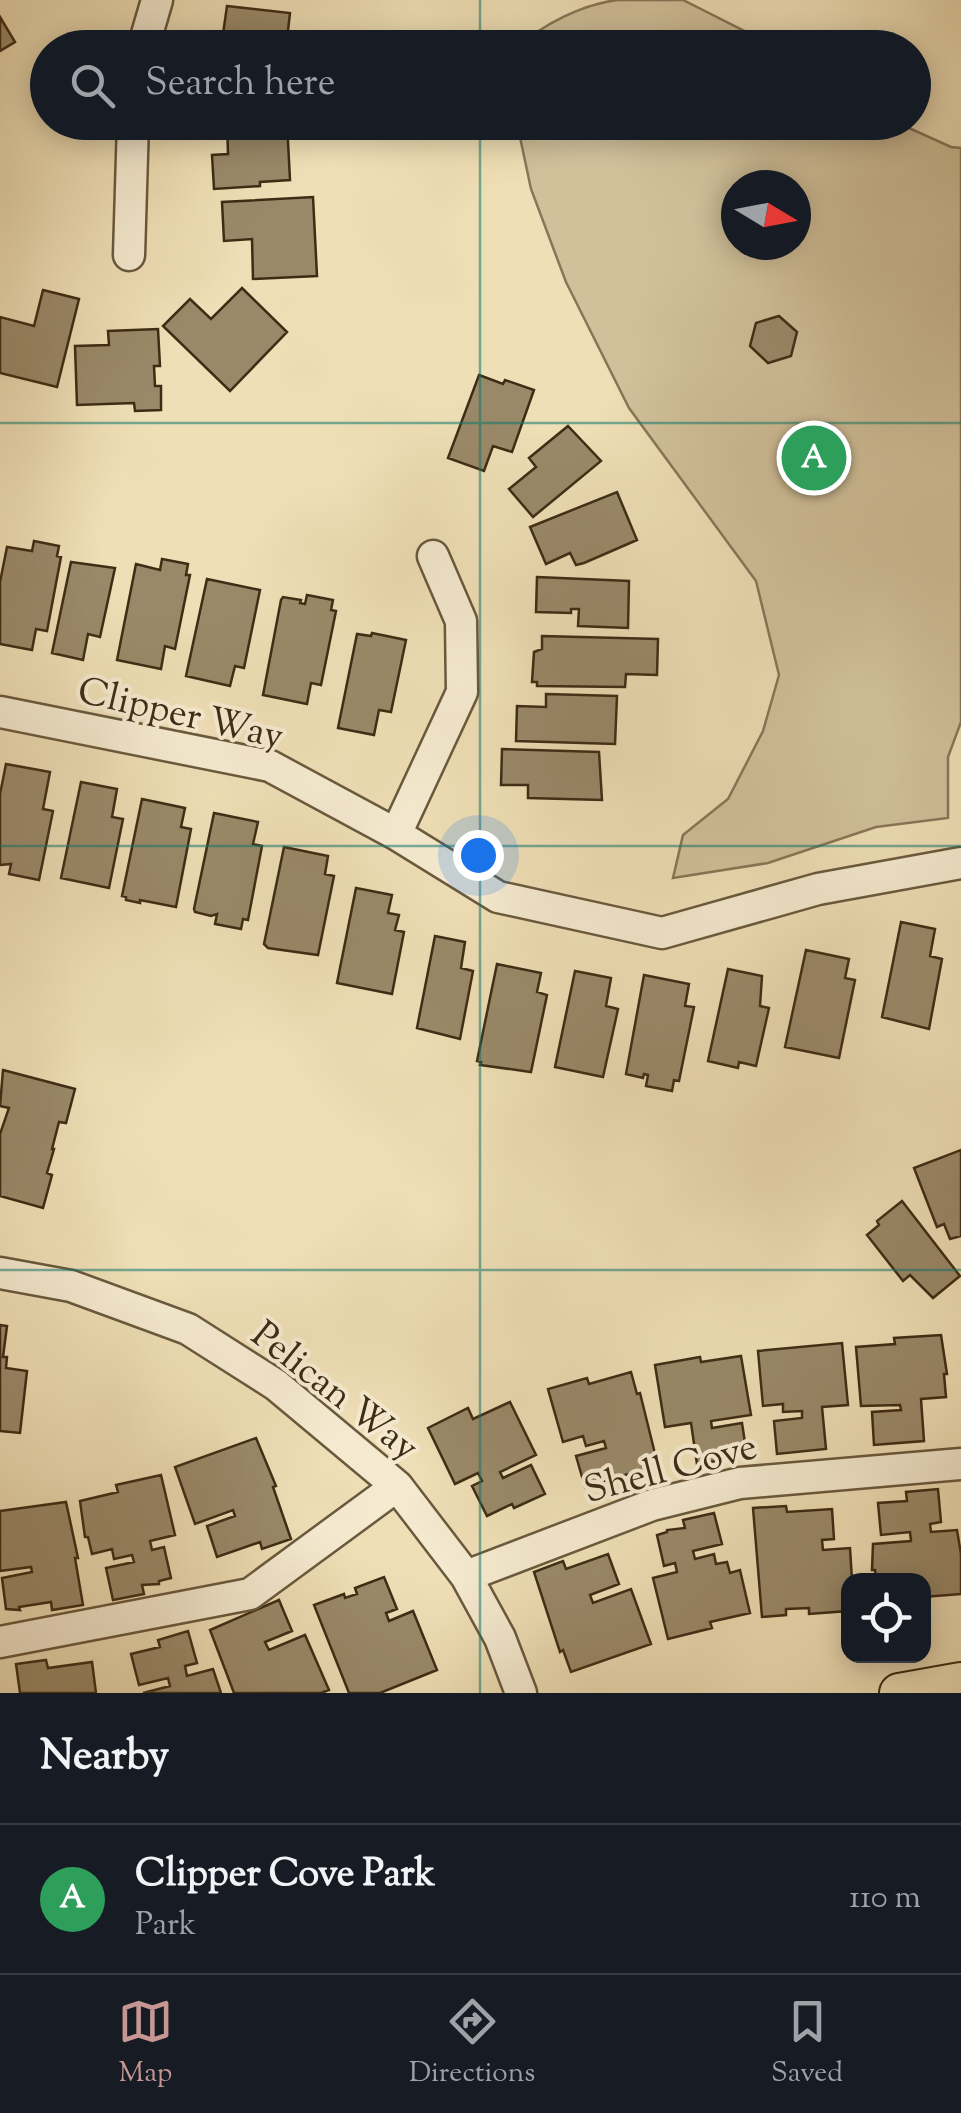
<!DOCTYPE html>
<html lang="en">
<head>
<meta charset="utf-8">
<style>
  :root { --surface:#171b24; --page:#242831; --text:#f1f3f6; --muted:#9ea1a6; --line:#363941; --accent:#c59692 }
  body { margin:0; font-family:"Sorts Mill Goudy",serif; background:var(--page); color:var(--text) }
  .controls { position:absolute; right:30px; bottom:30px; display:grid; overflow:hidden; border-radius:20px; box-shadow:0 5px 25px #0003 }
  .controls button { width:90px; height:90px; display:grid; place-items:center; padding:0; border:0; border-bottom:2px solid var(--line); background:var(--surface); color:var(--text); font:50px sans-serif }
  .compass { position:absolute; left:721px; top:170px; width:90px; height:90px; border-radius:50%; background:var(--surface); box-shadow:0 5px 25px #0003; rotate:100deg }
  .you { position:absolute; left:478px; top:855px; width:35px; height:35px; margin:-25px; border:8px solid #fff; border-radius:50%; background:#1a73e8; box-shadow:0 0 0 15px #1a73e833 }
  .badge { display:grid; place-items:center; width:65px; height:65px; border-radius:50%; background:var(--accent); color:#fff; font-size:32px; font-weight:700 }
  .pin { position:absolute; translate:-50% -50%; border:5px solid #fff; box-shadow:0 2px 10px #0006 }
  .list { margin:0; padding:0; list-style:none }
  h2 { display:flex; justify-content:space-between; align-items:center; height:130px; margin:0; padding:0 40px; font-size:42px }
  h2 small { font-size:32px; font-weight:400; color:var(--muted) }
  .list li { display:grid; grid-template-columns:65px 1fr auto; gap:30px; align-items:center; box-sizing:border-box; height:150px; padding:0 40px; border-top:2px solid var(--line) }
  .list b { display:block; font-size:38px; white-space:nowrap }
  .list p { margin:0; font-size:32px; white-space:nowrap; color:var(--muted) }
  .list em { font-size:32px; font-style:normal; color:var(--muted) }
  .icon { flex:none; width:55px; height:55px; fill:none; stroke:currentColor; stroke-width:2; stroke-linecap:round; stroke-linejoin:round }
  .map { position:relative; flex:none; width:961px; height:1693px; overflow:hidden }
  .search { position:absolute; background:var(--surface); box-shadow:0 5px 25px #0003; left:30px; right:30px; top:30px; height:110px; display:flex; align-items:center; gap:25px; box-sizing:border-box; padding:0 35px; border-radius:55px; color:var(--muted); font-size:38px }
  .sheet { height:280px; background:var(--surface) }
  nav { display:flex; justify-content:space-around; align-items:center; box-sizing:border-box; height:140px; border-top:2px solid var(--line); background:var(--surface); font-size:28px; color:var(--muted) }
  nav a { display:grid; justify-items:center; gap:5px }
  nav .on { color:var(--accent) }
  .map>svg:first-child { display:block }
  .green { fill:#d1c19b; stroke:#887658; stroke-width:2.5; fill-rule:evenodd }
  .building { fill:#9a8969; stroke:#3e2c15; stroke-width:2.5 }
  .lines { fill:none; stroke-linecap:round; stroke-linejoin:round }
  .minor-casing { stroke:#6a593d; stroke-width:35 }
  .major-casing { stroke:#3e2c15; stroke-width:42 }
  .minor { stroke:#f5ead0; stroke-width:30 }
  .major { stroke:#efdfb6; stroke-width:38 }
  .grid { fill:none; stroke:#0f766e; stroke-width:2.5; stroke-opacity:0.55 }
  .labels { text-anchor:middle; stroke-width:8; stroke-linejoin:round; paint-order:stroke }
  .street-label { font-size:38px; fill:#3e2c15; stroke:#f5ead0 }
</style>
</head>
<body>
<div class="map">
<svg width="961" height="1693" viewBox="0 0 961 1693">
  <rect width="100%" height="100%" fill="#efdfb6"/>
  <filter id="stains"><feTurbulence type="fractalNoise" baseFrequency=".002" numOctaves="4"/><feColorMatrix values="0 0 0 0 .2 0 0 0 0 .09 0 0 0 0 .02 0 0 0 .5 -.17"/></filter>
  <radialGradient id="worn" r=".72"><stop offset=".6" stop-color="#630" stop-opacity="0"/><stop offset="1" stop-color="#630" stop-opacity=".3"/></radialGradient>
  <path class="green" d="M617 0H683L776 47H520C541 24 585 4 617 0Z
    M517 123H898L951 147 961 148V722L948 757V818L876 827 768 863 673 878 683 835 728 799 763 731 779 675 756 581 629 408 566 282 531 189ZM736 185H796V245H736Z"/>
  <path class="building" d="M227 6 290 13 286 48H221Z
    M0 17 15 42 0 51Z
    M227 122H287L290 180 260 182V186L214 189 212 155 228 154Z
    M313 197 317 276 253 279 252 239 224 241 222 202Z
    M242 288 287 332 230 391 163 326 190 299 211 319Z
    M43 290 79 299 57 387 0 373V317L34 326Z
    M779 316 797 332 791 356 768 363 750 346 756 323Z
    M158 329 160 366H154L155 386H161V410L135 411 134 403 77 405 75 346 109 345 108 331Z
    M479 375 503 384 505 380 534 390 512 452 493 446 484 471 448 458Z
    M568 426 601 461 533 517 509 489 536 467 529 458Z
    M617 492 637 540 584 563 576 565 570 553 546 564 530 527Z
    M34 541 59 546 57 556 61 557 47 631 36 629 32 650 0 644V582L7 547 32 551Z
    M162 559 188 564 186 575H190L175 649 165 646 161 669 117 660 136 564 160 570Z
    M71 562 115 568 100 637 88 634 83 660 52 653Z
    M537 577 629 581 628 628 578 626 579 609H571V613L536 612Z
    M207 579 260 590 244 668 235 666 230 686 186 676Z
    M307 595 333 600 331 610 336 611 321 685 311 683 307 704 263 695 281 600 283 597 301 600 300 603 305 604Z
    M372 633 406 640 391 712 379 710 374 735 338 728 357 634 371 636Z
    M542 636 658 639 657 675 626 674 625 687 537 686V682H532L534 652 542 649Z
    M546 694 617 696 615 744 516 741 517 706 546 707Z
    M502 749 599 752 602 800 528 798V785H501Z
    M6 764 50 772 43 809 53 811 39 880 9 874 11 864 0 865V794Z
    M81 782 117 789 112 817 123 819 109 888 61 878Z
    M142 799 185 808 181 827 191 829 176 907 140 900V903L126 900V897L122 896Z
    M214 813 258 822 253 844 262 846 248 920 243 919 241 929 215 924 217 914 211 916 195 912 194 909Z
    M284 847 328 856 325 874 334 876 318 955 268 948 264 944Z
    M356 888 392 895 388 913 399 915 395 930 404 932 392 994 337 983Z
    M901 922 935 929 930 956 942 959 929 1029 882 1017Z
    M435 936 465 942 461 968 473 971 460 1039 417 1028Z
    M806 950 849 959 845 978 855 980 839 1058 785 1047Z
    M497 964 541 973 537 992 547 995 531 1072 480 1065 481 1062 477 1061Z
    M728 969 762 976 760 1006 769 1008 756 1066 739 1062 738 1068 708 1061Z
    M575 971 611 978 606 1006 618 1009 603 1077 555 1067Z
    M644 975 689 984 685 1006 694 1007 679 1081 674 1080 672 1091 646 1086 648 1075 644 1074 643 1078 626 1074Z
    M3 1070 75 1089 66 1123 59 1122 52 1149H54L47 1173 52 1175 43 1208 0 1196V1134L9 1108 0 1106Z
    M961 1150V1236L950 1239 944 1224 937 1227 914 1168Z
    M902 1201 960 1276 933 1298 910 1275 903 1281 867 1235 879 1225 877 1221Z
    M0 1325 7 1326 3 1357H7L6 1368 27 1371 20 1433 0 1431Z
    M941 1335 947 1374H944L946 1397 921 1399 924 1441 874 1445 872 1412 901 1410 900 1405 861 1406 856 1347 895 1344 894 1338Z
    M842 1343 848 1405 822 1407 826 1449 777 1454 774 1421 802 1418V1411L783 1412V1404L763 1406 758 1351Z
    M741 1356 751 1415 711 1421 712 1428 742 1423 747 1456 697 1464 691 1423 665 1427 655 1365 700 1357 701 1362Z
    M631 1372 637 1394 640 1393 660 1474 630 1483 628 1474 585 1487 576 1456 606 1448 604 1441 586 1446 583 1436 563 1442 548 1389 587 1378 589 1384Z
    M510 1402 536 1455 500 1472 503 1478 531 1465 545 1494 514 1508 512 1504 487 1516 472 1486 482 1481 478 1473 455 1484 428 1428 468 1408 473 1419Z
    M256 1438 276 1486 273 1487 291 1539 262 1549 260 1542 217 1557 207 1526 235 1516 233 1510 195 1524 175 1467Z
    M161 1475 175 1535 150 1541 152 1550 164 1547 171 1578 159 1581V1584L142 1585 144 1594 113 1600 106 1568 134 1562 132 1555 114 1559 112 1549 92 1554 88 1537H85L80 1501 118 1492 116 1485Z
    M938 1489 941 1522 930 1524 931 1532 957 1530 961 1554V1594L924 1597V1580H876L875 1570H872L873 1544 911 1541 910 1532 881 1535 878 1503 907 1501 906 1492Z
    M66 1502 78 1558H75L83 1605 52 1610 51 1602 19 1607 20 1610 6 1609 2 1578 32 1572 31 1567 0 1571V1511Z
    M786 1506 787 1512 832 1509 834 1539 822 1540 823 1550 850 1548 852 1580H848V1611L809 1614V1608L786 1609V1615L762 1617 753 1508Z
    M714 1513 722 1544 693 1551 695 1559 714 1554 716 1564 727 1562 730 1573 740 1570 750 1613 710 1622 712 1628 668 1639 653 1578 677 1572 675 1563 664 1566 657 1535 667 1532V1530L685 1528 683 1520Z
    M608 1554 619 1584 590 1595 593 1603 631 1589 651 1644 571 1672 563 1650 560 1652 534 1572 563 1561 566 1569Z
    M384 1577 397 1609 386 1613 389 1621 413 1611 437 1670 380 1693H349L314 1605 344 1594 345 1598 357 1594 355 1588Z
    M279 1600 292 1631 265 1642 269 1650 305 1635 329 1690 321 1693H234L210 1630Z
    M188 1631 197 1663 185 1666 187 1676 213 1669 221 1693H143L170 1686 168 1678 139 1685 131 1654 160 1647 158 1640Z
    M46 1660 48 1668 92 1662 96 1693H20L16 1664Z"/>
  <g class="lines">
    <defs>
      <path id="minor" d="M143 48 157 0
        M129 255 133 122
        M0 712 270 766 396 834 498 897 662 933 818 889 961 863
        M396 834 462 692 461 621 433 556
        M0 1273 71 1286 188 1329 276 1385 397 1486 466 1576 500 1638 521 1693
        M466 1576 652 1505 740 1483 961 1464
        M0 1642 250 1594 397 1486"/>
      <path id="major" d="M899 1693 961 1682"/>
    </defs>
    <use href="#minor" class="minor-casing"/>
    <use href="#major" class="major-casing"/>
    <use href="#minor" class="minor"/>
    <use href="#major" class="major"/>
  </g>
  <path class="grid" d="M480 0V48M480 122V1693M0 423H961M0 846H961M0 1270H961"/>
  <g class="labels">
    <g class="street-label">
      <text transform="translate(181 712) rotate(13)" y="13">Clipper Way</text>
      <text transform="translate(336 1390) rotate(38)" y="13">Pelican Way</text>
      <text transform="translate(670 1467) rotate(-15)" y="13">Shell Cove</text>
    </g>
  </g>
  <rect width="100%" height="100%" filter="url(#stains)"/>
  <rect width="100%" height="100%" fill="url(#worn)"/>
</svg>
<div class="controls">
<button><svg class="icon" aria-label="locate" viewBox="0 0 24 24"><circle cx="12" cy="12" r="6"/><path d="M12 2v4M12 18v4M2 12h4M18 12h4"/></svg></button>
</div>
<svg class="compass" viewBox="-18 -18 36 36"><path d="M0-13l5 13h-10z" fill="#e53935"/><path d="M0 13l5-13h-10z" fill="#9ea1a6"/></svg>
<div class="you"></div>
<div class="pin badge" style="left:814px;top:458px;background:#2e9e5b">A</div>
<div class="search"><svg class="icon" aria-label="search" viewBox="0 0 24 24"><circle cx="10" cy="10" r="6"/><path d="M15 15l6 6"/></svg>Search here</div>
</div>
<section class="sheet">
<h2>Nearby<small></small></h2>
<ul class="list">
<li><span class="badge" style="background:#2e9e5b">A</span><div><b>Clipper Cove Park</b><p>Park</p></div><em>110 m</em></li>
</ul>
</section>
<nav>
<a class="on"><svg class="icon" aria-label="map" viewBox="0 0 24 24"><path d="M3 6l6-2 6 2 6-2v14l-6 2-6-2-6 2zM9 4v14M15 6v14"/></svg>Map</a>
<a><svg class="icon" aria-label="directions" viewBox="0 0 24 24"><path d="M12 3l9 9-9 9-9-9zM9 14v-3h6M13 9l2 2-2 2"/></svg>Directions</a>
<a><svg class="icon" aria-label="saved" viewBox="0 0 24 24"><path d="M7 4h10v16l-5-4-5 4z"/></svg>Saved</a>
</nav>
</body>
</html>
